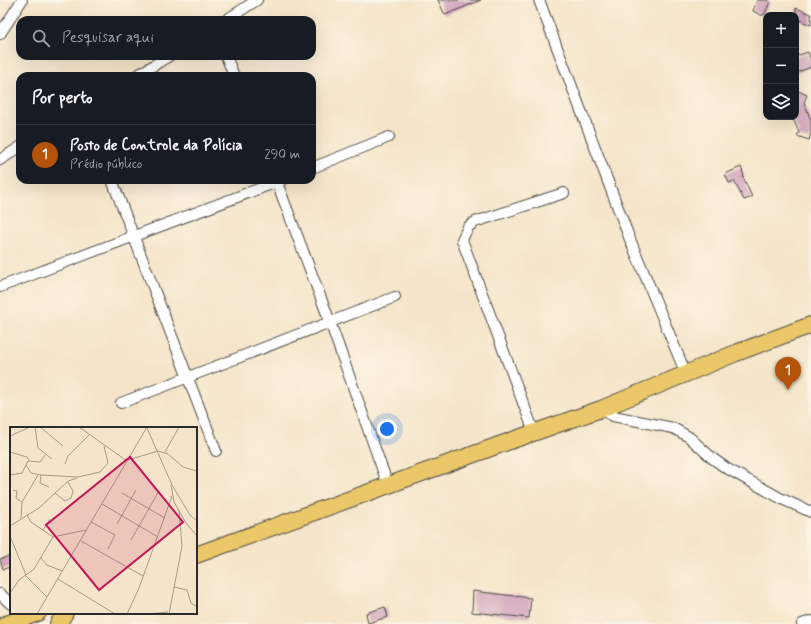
<!DOCTYPE html>
<html lang="pt">
<head>
<meta charset="utf-8">
<style>
  :root { --surface:#171b24; --page:#242831; --text:#f1f3f6; --muted:#9ea1a6; --line:#363941; --accent:#b45309 }
  body { margin:0; font-family:Mynerve,sans-serif; background:var(--page); color:var(--text) }
  .controls { position:absolute; right:12px; top:12px; display:grid; overflow:hidden; border-radius:8px; box-shadow:0 4px 16px #0002 }
  .controls button { width:36px; height:36px; display:grid; place-items:center; padding:0; border:0; border-bottom:1px solid var(--line); background:var(--surface); color:var(--text); font:20px sans-serif }
  .you { position:absolute; left:387px; top:429px; width:14px; height:14px; margin:-10px; border:3px solid #fff; border-radius:50%; background:#1a73e8; box-shadow:0 0 0 6px #1a73e833 }
  .badge { display:grid; place-items:center; width:26px; height:26px; border-radius:50%; background:var(--accent); color:#fff; font-size:13px; font-weight:700 }
  .pin { position:absolute; translate:-50% -33px; filter:drop-shadow(0 1px 2px #0008) }
  .pin::after { content:''; position:absolute; top:21px; width:14px; height:12px; background:inherit; clip-path:polygon(0 0,100% 0,50% 100%) }
  .list { margin:0; padding:0; list-style:none }
  h2 { display:flex; justify-content:space-between; align-items:center; height:52px; margin:0; padding:0 16px; font-size:17px }
  h2 small { font-size:13px; font-weight:400; color:var(--muted) }
  .list li { display:grid; grid-template-columns:26px 1fr auto; gap:12px; align-items:center; box-sizing:border-box; height:60px; padding:0 16px; border-top:1px solid var(--line) }
  .list b { display:block; font-size:15px; white-space:nowrap }
  .list p { margin:0; font-size:13px; white-space:nowrap; color:var(--muted) }
  .list em { font-size:13px; font-style:normal; color:var(--muted) }
  .icon { flex:none; width:22px; height:22px; fill:none; stroke:currentColor; stroke-width:2; stroke-linecap:round; stroke-linejoin:round }
  .map { position:relative; flex:none; width:811px; height:624px; overflow:hidden }
  .search { position:absolute; background:var(--surface); box-shadow:0 4px 16px #0002; left:16px; top:16px; width:300px; height:44px; display:flex; align-items:center; gap:10px; box-sizing:border-box; padding:0 14px; border-radius:12px; color:var(--muted); font-size:15px }
  .panel { position:absolute; background:var(--surface); box-shadow:0 4px 16px #0002; left:16px; top:72px; width:300px; height:112px; border-radius:12px }
  .map>svg:first-child { display:block }
  .building { fill:#cd9cb7 }
  .lines { fill:none; stroke-linecap:round; stroke-linejoin:round }
  .street-casing { stroke:#494743; stroke-width:12 }
  .primary-casing { stroke:#494743; stroke-width:18 }
  .street { stroke:#fff; stroke-width:10 }
  .primary { stroke:#eac769; stroke-width:16 }
  .inset-road { fill:none; stroke:#a49a8a; stroke-width:1 }
  .view { fill:#c2185b; fill-opacity:0.15; stroke:#c2185b; stroke-width:2 }
  .inset-edge { fill:none; stroke:#2b2b2b; stroke-width:2 }
</style>
</head>
<body>
<div class="map">
<svg width="811" height="624" viewBox="0 0 811 624">
  <rect width="100%" height="100%" fill="#fcf5e5"/>
  <filter id="ink" filterUnits="userSpaceOnUse"><feTurbulence type="fractalNoise" baseFrequency=".025" numOctaves="2"/><feDisplacementMap in="SourceGraphic" scale="8" xChannelSelector="R" yChannelSelector="G"/><feConvolveMatrix kernelMatrix="1 2 1 2 8 2 1 2 1" color-interpolation-filters="sRGB"/></filter>
  <filter id="wash" filterUnits="userSpaceOnUse"><feTurbulence type="fractalNoise" baseFrequency=".012" numOctaves="4" result="noise"/><feDisplacementMap in="SourceGraphic" scale="16" xChannelSelector="R" yChannelSelector="G"/><feGaussianBlur stdDeviation="0.9" result="paint"/><feColorMatrix in="noise" values="0 0 0 0 0 0 0 0 0 0 0 0 0 0 0 0 0 1.4 0 .05"/><feComposite in="paint" operator="in"/></filter>
  <g filter="url(#wash)">
    <rect width="100%" height="100%" fill="#f5e4c9"/>
    <g id="blocks">
      <path class="building" d="M438 0H481L445 15Z
        M757 0H767L770 2 764 15H761L753 11Z
        M796 8 811 14V25L796 19Z
        M808 52 811 60V67L796 73V56Z
        M796 90 807 95 804 102 810 118H811V133L809 140 797 136 799 132 792 117H796Z
        M741 167 744 176 743 177 752 197 744 200 734 181 729 183 725 174Z
        M11 556V567L3 569 0 559Z
        M473 591 531 598 529 618 472 612Z
        M385 607 388 617 368 623 366 613Z"/>
    </g>
  </g>
  <g filter="url(#ink)">
    <use href="#blocks" fill-opacity="0" stroke="#494743" stroke-width="1"/>
    <g class="lines">
      <defs>
        <path id="street" d="M539 0 629 237 686 374
          M226 20 257 0
          M0 34 22 0
          M226 56 234 76
          M136 76 169 56
          M0 160 20 147
          M312 168 389 137
          M112 180 216 451
          M276 180 330 322 388 485
          M0 287 282 180
          M121 403 395 297
          M601 409 613 416 673 428 689 437 712 458 726 468 782 499 811 512
          M534 432 462 240 468 227 475 222 564 193
          M0 594 11 604
          M802 624 811 621"/>
        <path id="primary" d="M196 555 510 441 601 409 736 353 811 325
          M6 624 38 613
          M58 624 65 613"/>
      </defs>
      <use href="#street" class="street-casing"/>
      <use href="#primary" class="primary-casing"/>
      <use href="#street" class="street"/>
      <use href="#primary" class="primary"/>
    </g>
  </g>
  <g transform="translate(10 427)">
    <rect width="187" height="187" fill="#f5e4c9"/>
    <path class="inset-road" d="M25 0 28 21 42 32M30 0 53 19M69 0 117 34M137 1 162 58 180 88 187 94M0 9 20 0M148 24 158 27 173 40 187 44M0 25 17 30 19 33M155 25 169 0M118 33 148 24M55 37 58 29 79 8M16 38 21 46 31 48 68 50 90 45 98 36 94 19M0 48 12 46 18 34 30 35 35 28M31 48 30 56 39 60M161 58 164 75 176 96 187 109M3 63 7 64 6 71 12 75M45 66 55 74 61 71 63 64 58 55M112 66 155 91M92 77 148 110M17 88 21 95 43 110M11 91 12 75 28 48M81 95 105 108 98 122M107 97 126 63M0 99 29 81 58 54 67 51M33 103 40 92M0 109 16 148M121 113 149 64M71 114 133 149M30 130 37 138 52 144M15 148 37 170M48 152 105 187M164 160 177 163 181 176 187 180M0 166 9 153 24 142 43 110 76 103M27 187 137 0M117 187 129 161 162 69M138 187 158 185M159 187 172 119 169 83"/>
    <path class="view" d="M120 30 173 95 89 163 36 98Z"/>
    <rect width="187" height="187" class="inset-edge"/>
  </g>
</svg>
<div class="controls">
<button>+</button>
<button>−</button>
<button><svg class="icon" aria-label="layers" viewBox="0 0 24 24"><path d="M12 4l9 5-9 5-9-5zM3 14l9 5 9-5"/></svg></button>
</div>
<div class="you"></div>
<div class="pin badge" style="left:788px;top:390px">1</div>
<div class="search"><svg class="icon" aria-label="search" viewBox="0 0 24 24"><circle cx="10" cy="10" r="6"/><path d="M15 15l6 6"/></svg>Pesquisar aqui</div>
<section class="panel">
<h2>Por perto<small></small></h2>
<ul class="list">
<li><span class="badge">1</span><div><b>Posto de Controle da Polícia</b><p>Prédio público</p></div><em>290 m</em></li>
</ul>
</section>
</div>
</body>
</html>
